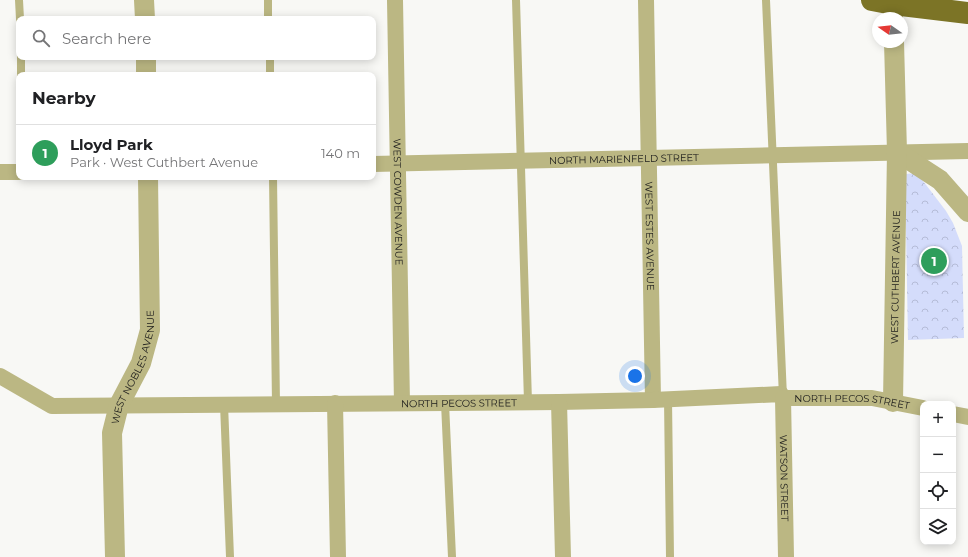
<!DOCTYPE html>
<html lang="en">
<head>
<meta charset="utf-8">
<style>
  :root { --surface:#fff; --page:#f6f6f6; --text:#202124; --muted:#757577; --line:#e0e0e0; --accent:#4651c6 }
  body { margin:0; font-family:Montserrat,sans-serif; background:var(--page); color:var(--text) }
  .controls { position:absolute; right:12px; bottom:12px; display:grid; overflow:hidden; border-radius:8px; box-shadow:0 2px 10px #0003 }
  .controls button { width:36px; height:36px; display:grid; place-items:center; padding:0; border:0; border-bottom:1px solid var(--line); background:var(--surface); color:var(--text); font:20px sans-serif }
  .compass { position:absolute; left:872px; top:12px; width:36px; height:36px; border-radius:50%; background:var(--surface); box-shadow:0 2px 10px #0003; rotate:284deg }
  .you { position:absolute; left:635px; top:376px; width:14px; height:14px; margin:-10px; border:3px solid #fff; border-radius:50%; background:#1a73e8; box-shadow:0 0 0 6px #1a73e833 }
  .badge { display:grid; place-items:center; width:26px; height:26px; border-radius:50%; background:var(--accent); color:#fff; font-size:13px; font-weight:700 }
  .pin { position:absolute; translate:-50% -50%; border:2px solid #fff; box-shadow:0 1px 4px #0006 }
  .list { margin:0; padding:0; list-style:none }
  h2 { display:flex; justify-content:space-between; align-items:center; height:52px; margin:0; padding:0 16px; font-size:17px }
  h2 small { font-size:13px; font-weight:400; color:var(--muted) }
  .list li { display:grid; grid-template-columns:26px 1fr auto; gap:12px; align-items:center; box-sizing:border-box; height:56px; padding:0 16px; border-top:1px solid var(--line) }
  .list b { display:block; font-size:15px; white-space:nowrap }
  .list p { margin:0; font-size:13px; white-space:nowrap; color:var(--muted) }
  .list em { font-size:13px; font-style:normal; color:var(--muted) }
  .icon { flex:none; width:22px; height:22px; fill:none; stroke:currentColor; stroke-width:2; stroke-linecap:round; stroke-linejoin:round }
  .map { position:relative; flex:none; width:968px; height:557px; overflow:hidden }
  .search { position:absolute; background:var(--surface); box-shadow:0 2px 10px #0003; left:16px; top:16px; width:360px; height:44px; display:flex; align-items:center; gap:10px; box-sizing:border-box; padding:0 14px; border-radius:8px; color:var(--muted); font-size:15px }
  .panel { position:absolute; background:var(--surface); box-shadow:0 2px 10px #0003; left:16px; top:72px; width:360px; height:108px; border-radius:8px }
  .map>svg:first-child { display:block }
  .park { fill:url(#park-crowns) }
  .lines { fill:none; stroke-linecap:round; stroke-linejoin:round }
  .service { stroke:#bbb783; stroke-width:8 }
  .minor { stroke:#bbb783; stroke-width:16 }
  .tertiary { stroke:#bbb783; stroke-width:20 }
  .trunk { stroke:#7c7426; stroke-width:22 }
  .labels { text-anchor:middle; stroke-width:4; stroke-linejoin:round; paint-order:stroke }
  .street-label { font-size:10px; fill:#1c1c1b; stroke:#fffffe }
</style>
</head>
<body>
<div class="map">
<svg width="968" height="557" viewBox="0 0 968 557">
  <defs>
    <pattern id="park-crowns" width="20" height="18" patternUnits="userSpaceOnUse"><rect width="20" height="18" fill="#d4dcfb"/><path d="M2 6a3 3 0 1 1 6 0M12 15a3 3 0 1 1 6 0" fill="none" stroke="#b5bcd7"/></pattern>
  </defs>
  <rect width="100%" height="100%" fill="#f8f8f5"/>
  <path class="park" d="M917 173 946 211 953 223 962 246 964 338 908 340 905 174Z"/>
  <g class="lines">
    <path class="service" d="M19 0 20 19
      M268 0V19
      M516 0 528 402
      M766 0 783 397
      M21 57V75
      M270 57V75
      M273 177 276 404
      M668 399 670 557
      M445 403 452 557
      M224 404 230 557"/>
    <g class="minor">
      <path id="s1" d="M395 0 402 403"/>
      <path id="s2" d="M646 0 653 400"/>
      <path id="s3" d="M373 164 968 151"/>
      <path d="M0 172H19"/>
      <path id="s4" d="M0 376 52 406 559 402 653 400 781 394 783 398H872L923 408"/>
      <path id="s5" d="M783 398 786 557"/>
      <path d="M559 402 563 557"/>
      <path d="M335 403 338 557"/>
      <path d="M953 414 968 417"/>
    </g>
    <g class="tertiary">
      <path d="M144 0 145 19"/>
      <path d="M893 0V18"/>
      <path d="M146 57V75"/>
      <path d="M897 152 940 180 968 212"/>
      <path id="s6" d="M893 402 897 152 894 42"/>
      <path id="s7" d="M115 557 112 433 119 405 141 363 150 330 148 177"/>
    </g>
    <path class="trunk" d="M872 0 893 4 968 13"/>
  </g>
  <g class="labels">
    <g class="street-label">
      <text dy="4" stroke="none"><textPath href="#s3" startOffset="251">NORTH MARIENFELD STREET</textPath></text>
      <text dy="4" stroke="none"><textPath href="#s1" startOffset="202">WEST COWDEN AVENUE</textPath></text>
      <text dy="4" stroke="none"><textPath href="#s2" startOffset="236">WEST ESTES AVENUE</textPath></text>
      <text dy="4" stroke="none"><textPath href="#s6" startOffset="125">WEST CUTHBERT AVENUE</textPath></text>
      <text dy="4" stroke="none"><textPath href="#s7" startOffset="194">WEST NOBLES AVENUE</textPath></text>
      <text dy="4" stroke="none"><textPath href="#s4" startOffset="863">NORTH PECOS STREET</textPath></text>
      <text dy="4" stroke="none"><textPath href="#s4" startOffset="467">NORTH PECOS STREET</textPath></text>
      <text dy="4" stroke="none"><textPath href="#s5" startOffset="80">WATSON STREET</textPath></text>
    </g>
  </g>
</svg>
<div class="controls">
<button>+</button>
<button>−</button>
<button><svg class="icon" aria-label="locate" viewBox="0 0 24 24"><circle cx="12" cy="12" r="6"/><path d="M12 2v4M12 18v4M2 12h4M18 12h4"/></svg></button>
<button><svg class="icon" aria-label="layers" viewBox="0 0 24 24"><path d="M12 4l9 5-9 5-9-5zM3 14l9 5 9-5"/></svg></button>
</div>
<svg class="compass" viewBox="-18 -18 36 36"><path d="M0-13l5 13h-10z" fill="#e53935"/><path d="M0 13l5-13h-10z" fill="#757577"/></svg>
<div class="you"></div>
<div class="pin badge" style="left:934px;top:261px;background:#2e9e5b">1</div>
<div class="search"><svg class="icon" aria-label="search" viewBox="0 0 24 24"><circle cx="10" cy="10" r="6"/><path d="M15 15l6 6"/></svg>Search here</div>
<section class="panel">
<h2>Nearby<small></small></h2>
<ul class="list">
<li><span class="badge" style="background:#2e9e5b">1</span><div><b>Lloyd Park</b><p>Park · West Cuthbert Avenue</p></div><em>140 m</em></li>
</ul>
</section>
</div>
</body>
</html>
